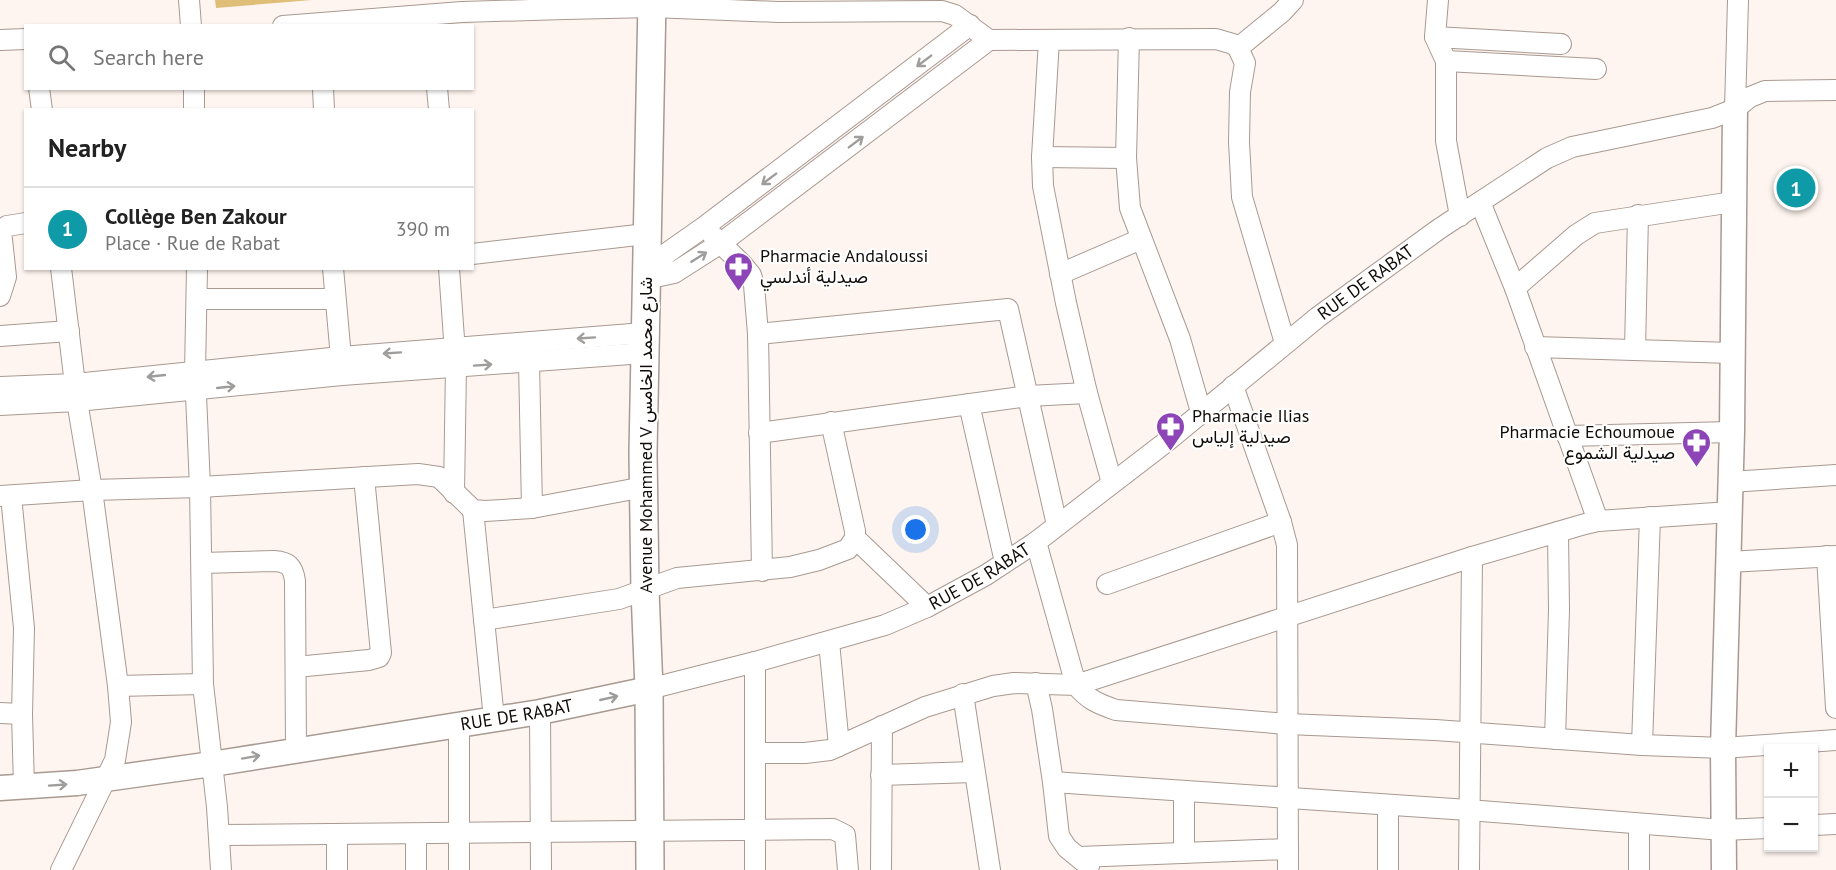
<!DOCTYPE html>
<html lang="en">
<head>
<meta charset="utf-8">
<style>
  :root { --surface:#fff; --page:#f6f6f6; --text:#222; --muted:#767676; --line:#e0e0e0; --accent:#7c3aed }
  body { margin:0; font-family:"PT Sans",Vazirmatn,sans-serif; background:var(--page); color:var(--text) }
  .controls { position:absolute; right:18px; bottom:18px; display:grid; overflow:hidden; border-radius:0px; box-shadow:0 2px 4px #0004 }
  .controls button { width:54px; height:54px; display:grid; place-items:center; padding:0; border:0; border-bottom:2px solid var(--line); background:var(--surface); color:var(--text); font:30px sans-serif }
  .you { position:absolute; left:916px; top:530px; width:21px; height:21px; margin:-15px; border:4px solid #fff; border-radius:50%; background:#1a73e8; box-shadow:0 0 0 9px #1a73e833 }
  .badge { display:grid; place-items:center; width:39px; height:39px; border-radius:50%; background:var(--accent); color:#fff; font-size:20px; font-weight:700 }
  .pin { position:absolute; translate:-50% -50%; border:3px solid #fff; box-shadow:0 2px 6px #0006 }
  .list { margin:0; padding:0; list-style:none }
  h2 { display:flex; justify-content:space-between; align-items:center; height:78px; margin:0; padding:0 24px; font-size:26px }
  h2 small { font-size:20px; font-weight:400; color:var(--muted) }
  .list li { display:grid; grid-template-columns:39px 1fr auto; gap:18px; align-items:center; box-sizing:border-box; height:84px; padding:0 24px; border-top:2px solid var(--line) }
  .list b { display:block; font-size:22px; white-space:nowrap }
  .list p { margin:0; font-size:20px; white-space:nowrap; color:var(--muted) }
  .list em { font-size:20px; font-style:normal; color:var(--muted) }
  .icon { flex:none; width:33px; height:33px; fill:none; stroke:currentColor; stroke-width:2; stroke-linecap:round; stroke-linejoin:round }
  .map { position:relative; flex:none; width:1836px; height:870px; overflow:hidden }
  .search { position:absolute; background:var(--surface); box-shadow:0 2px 4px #0004; left:24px; top:24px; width:450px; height:66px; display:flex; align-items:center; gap:15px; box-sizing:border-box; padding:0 21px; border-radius:0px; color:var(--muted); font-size:22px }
  .panel { position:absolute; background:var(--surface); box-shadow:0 2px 4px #0004; left:24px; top:108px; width:450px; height:162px; border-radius:0px }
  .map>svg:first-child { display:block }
  .green { fill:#dfbf77 }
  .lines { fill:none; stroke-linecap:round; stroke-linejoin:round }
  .minor-casing { stroke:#a89991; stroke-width:22 }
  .tertiary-casing { stroke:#a89991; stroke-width:27 }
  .secondary-casing { stroke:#a89991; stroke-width:30 }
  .minor { stroke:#fff; stroke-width:20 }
  .tertiary { stroke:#fff; stroke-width:24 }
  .secondary { stroke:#fff; stroke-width:27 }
  .oneway { stroke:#9f9d9c }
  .labels { text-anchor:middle; stroke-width:4.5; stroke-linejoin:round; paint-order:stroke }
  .poi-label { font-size:18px; fill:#100b08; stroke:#fff; text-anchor:start }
  .street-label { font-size:18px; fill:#100b08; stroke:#fff }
</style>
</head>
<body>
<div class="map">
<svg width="1836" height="870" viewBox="0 0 1836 870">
  <rect width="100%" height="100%" fill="#fff5f0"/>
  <path class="green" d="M215 0H312L216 8Z"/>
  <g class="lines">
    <defs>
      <g id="minor">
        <path d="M189 0 191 26"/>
        <path d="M1438 0 1435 37 1446 61V141L1460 216"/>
        <path d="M283 26 462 12 565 9 652 7 778 12 942 11 955 15 989 40 1216 39 1233 44 1238 48 1245 63 1240 92 1239 142 1242 197 1285 343"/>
        <path d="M1435 37 1561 44"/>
        <path d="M1129 38 1126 158 1130 208 1180 339 1201 412"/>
        <path d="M0 40 26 39"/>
        <path d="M1049 40 1042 157 1043 186 1066 303 1087 393 1112 483"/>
        <path d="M1238 48 1282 12 1293 0"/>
        <path d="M1446 61 1596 69"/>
        <path d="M39 88 42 110"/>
        <path d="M194 88V110"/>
        <path d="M323 88 324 110"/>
        <path d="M437 88 439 110"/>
        <path d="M1735 109 1738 0"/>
        <path d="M1042 157 1126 158"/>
        <path d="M1480 202 1515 288 1598 521"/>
        <path d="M713 236 742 264 751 275 754 285 758 334 762 571"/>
        <path d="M472 254 646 234"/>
        <path d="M197 268 195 372 200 487 203 684 217 807 221 870"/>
        <path d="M333 268 342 369"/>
        <path d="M449 268 456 367 454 493"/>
        <path d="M1060 274 1141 239"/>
        <path d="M646 279 674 273 721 243 989 40"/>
        <path d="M646 279 667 253 704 227 970 25"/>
        <path d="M1515 288 1576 235 1595 223 1733 202"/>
        <path d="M0 296 6 277 1 230 7 226 26 223"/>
        <path d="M197 299H335"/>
        <path d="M758 334 1008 309 1057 525"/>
        <path d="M0 336 69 331"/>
        <path d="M1535 347 1732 353"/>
        <path d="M1635 350 1638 215"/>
        <path d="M529 362 532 508"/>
        <path d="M1233 386 1281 522 1287 545 1288 870"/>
        <path d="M0 387 75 384 341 357 644 333"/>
        <path d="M969 404 1005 562"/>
        <path d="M0 405 77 401 342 375 644 353"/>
        <path d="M759 433 1028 396 1087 393"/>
        <path d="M1567 436 1732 432"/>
        <path d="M1730 482 1836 475"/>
        <path d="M0 496 92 490 200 487 418 474 439 477 473 510 485 511 532 508 644 487"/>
        <path d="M11 496 24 628 22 714 24 787"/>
        <path d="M473 510 494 719"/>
        <path d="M855 538 927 607"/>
        <path d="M1036 542 1076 685 1472 557 1585 524 1598 521 1730 512"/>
        <path d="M1827 556 1836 708"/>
        <path d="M1729 562 1836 556"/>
        <path d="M202 563 274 561C288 562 293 566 295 581L296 750"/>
        <path d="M1107 584 1281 522"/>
        <path d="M484 620 619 599 677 578 790 567 819 560 848 549 855 538V531L831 422"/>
        <path d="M829 642 839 746"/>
        <path d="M296 667 369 660 379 657 381 653 364 477"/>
        <path d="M1036 683 1042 709 1053 782 1059 836 1067 848 1089 866"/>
        <path d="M118 686 203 684"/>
        <path id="s1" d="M649 689 755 662 885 625 927 607 986 575 1036 542 1166 442 1318 317 1439 229 1547 158 1572 147 1712 118 1735 109 1750 97 1765 91 1836 90"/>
        <path d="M963 694 990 870"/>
        <path d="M540 712 541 870"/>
        <path d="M0 713 22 714"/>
        <path d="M1555 739 1559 610 1558 532"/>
        <path d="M1642 745 1650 517"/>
        <path d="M756 753H805L830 750 925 707 993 686 1014 683 1076 685C1088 700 1099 704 1116 710L1287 724 1435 730 1642 745 1723 748 1836 740"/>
        <path d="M881 775 974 772"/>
        <path d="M1053 782 1468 810 1723 830 1768 828"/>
        <path d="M1184 791V853"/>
        <path d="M1639 824V870"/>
        <path d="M1814 825 1836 824"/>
        <path d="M416 834V870"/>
        <path d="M220 835 833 829 845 835 848 870"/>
        <path d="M1079 857 1288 849"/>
        <path d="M61 870 115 760 121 722 118 686 92 490 77 401 61 268"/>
        <path d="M337 870V834"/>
        <path d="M459 870V724"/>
        <path d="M755 870V662"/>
        <path d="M881 870 882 726"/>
        <path d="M1388 870V805"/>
        <path d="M1469 870 1472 557"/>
      </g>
      <g id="tertiary">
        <path id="s2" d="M0 788 77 783 212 764 540 712 649 689"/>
        <path d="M1724 870 1723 748 1732 432 1735 109"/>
      </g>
      <path id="secondary" d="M650 870 649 689 645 591 643 453 652 0"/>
    </defs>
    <use href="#minor" class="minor-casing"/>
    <use href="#tertiary" class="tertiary-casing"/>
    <use href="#secondary" class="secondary-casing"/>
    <use href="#minor" class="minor"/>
    <use href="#tertiary" class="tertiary"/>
    <use href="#secondary" class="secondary"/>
  </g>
  <defs><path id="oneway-shaft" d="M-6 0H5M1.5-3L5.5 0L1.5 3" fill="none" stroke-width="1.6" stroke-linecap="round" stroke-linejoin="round" transform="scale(1.5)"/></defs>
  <g class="oneway">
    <use href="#oneway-shaft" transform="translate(924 61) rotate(143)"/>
    <use href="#oneway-shaft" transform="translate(856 142) rotate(-37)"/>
    <use href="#oneway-shaft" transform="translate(769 179) rotate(143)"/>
    <use href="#oneway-shaft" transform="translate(699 257) rotate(-32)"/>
    <use href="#oneway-shaft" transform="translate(586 338) rotate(176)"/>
    <use href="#oneway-shaft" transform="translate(392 353) rotate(176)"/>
    <use href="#oneway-shaft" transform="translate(483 365) rotate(-4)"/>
    <use href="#oneway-shaft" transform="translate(156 376) rotate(174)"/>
    <use href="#oneway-shaft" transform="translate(226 387) rotate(-6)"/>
    <use href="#oneway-shaft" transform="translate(609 698) rotate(-13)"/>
    <use href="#oneway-shaft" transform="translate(251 757) rotate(-10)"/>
    <use href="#oneway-shaft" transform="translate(58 785) rotate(-4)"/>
  </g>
  <defs>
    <symbol id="pharmacy-pin" viewBox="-11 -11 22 30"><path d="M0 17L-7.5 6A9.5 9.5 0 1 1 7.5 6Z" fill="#8d44b6" stroke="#fff"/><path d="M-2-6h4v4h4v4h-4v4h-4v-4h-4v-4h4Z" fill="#fff"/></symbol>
  </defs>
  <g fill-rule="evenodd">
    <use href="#pharmacy-pin" x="722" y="250" width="33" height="45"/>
    <use href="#pharmacy-pin" x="1154" y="410" width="33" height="45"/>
    <use href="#pharmacy-pin" x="1680" y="426" width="33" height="45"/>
  </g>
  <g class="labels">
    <g class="poi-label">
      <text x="760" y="262">Pharmacie Andaloussi<tspan x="760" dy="21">صيدلية أندلسي</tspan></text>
      <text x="1192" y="422">Pharmacie Ilias<tspan x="1192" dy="21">صيدلية إلياس</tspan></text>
      <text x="1675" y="438" text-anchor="end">Pharmacie Echoumoue<tspan x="1675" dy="21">صيدلية الشموع</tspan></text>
    </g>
    <g class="street-label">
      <text dy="6" stroke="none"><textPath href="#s1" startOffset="837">RUE DE RABAT</textPath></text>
      <text transform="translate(646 435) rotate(-90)" y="6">Avenue Mohammed V شارع محمد الخامس</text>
      <text dy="6" stroke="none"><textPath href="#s1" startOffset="351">RUE DE RABAT</textPath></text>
      <text dy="6" stroke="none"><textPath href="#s2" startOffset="522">RUE DE RABAT</textPath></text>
    </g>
  </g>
</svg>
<div class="controls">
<button>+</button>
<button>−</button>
</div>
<div class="you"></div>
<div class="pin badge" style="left:1796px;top:188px;background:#0f9aa8">1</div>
<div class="search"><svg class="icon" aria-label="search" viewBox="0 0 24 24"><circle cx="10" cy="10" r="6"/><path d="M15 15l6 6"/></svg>Search here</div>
<section class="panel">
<h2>Nearby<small></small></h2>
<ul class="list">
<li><span class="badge" style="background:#0f9aa8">1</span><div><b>Collège Ben Zakour</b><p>Place · Rue de Rabat</p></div><em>390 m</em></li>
</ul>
</section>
</div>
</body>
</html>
